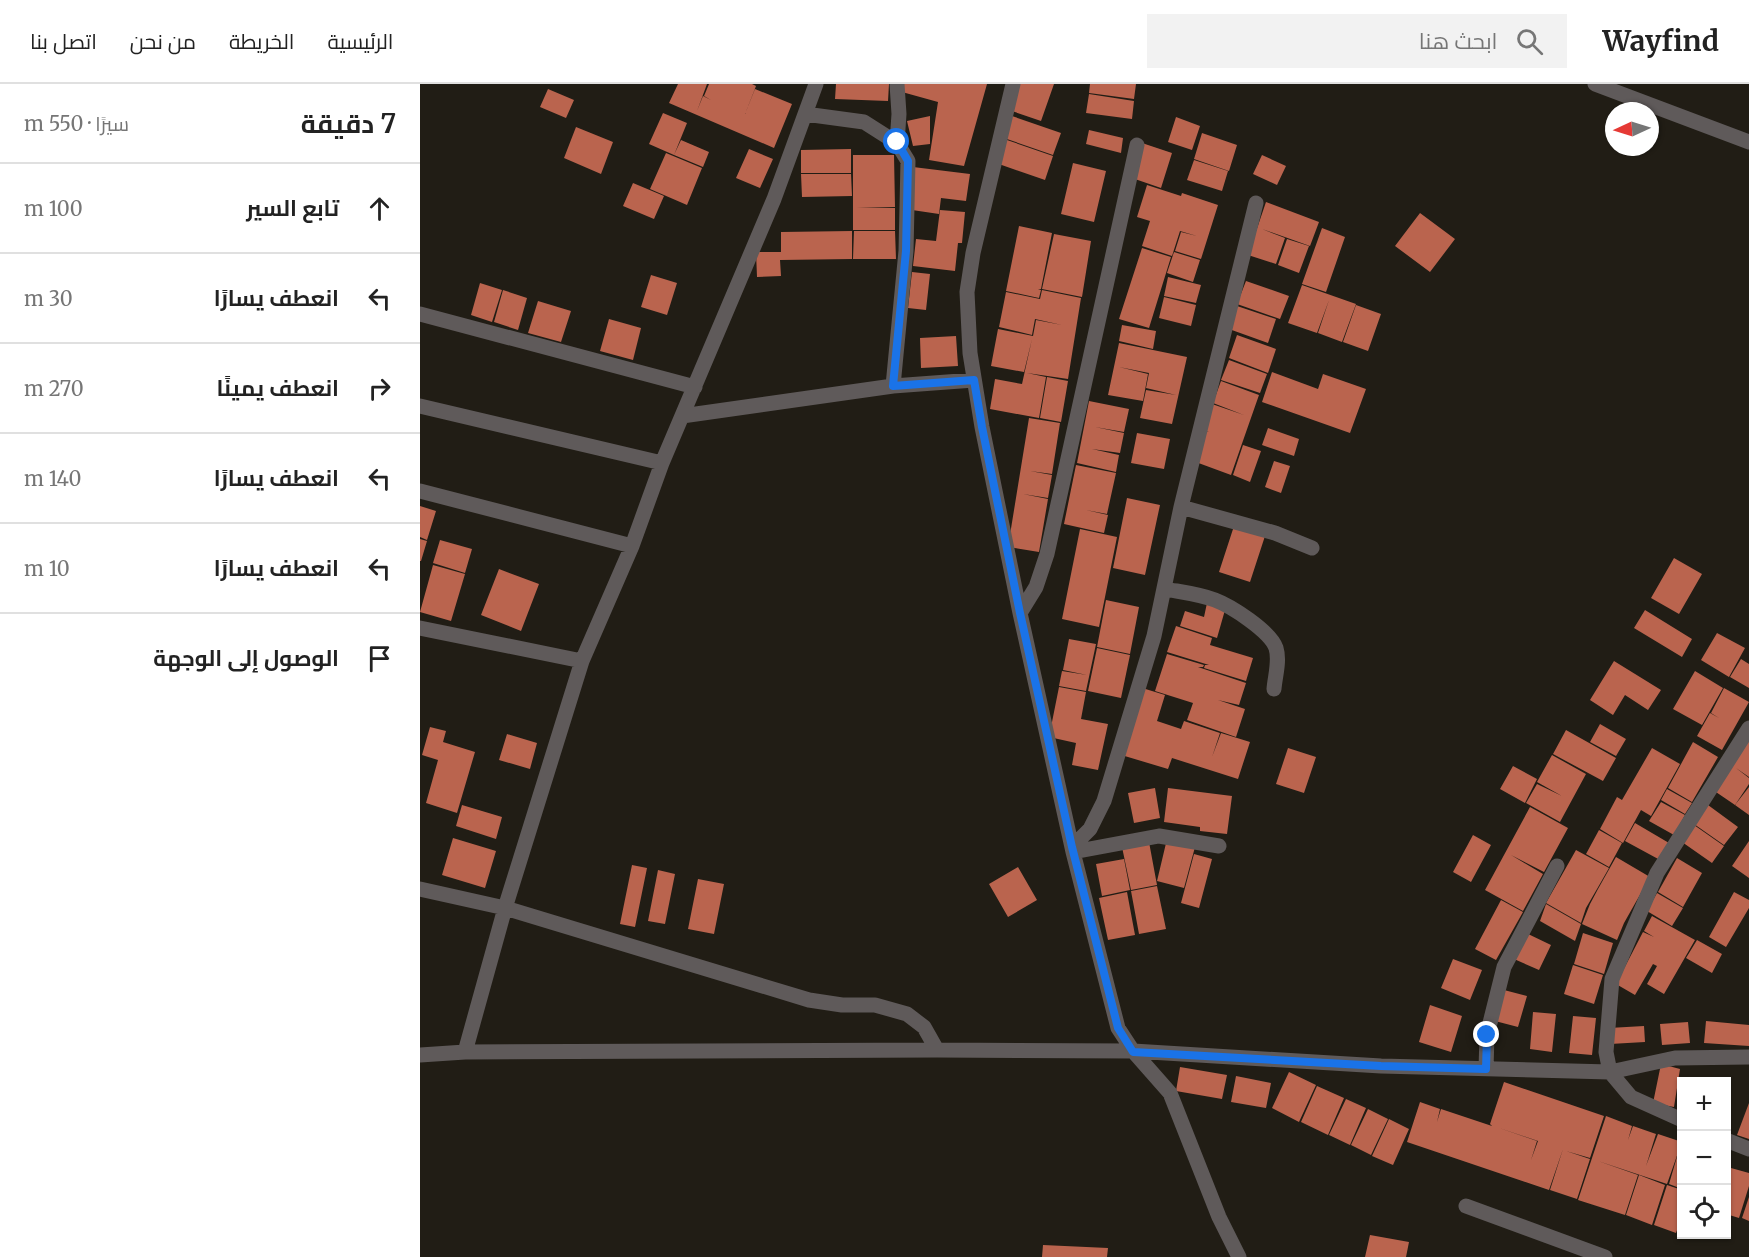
<!DOCTYPE html>
<html lang="ar">
<head>
<meta charset="utf-8">
<style>
  :root { --surface:#fff; --page:#f2f2f2; --text:#222; --muted:#767676; --line:#e0e0e0 }
  body { margin:0; font-family:Merriweather,Cairo,serif; background:var(--page); color:var(--text); direction:rtl }
  .controls { position:absolute; right:18px; bottom:18px; display:grid; overflow:hidden; border-radius:0px; box-shadow:0 2px 4px #0004 }
  .controls button { width:54px; height:54px; display:grid; place-items:center; padding:0; border:0; border-bottom:2px solid var(--line); background:var(--surface); color:var(--text); font:30px sans-serif }
  .compass { position:absolute; left:1185px; top:18px; width:54px; height:54px; border-radius:50%; background:var(--surface); box-shadow:0 2px 4px #0004; rotate:266deg }
  .stop { position:absolute; width:18px; height:18px; margin:-14px; border:4px solid #1a73e8; border-radius:50%; background:#fff }
  .stop.end { background:#1a73e8; border-color:#fff; box-shadow:0 2px 6px #0008 }
  .list { margin:0; padding:0; list-style:none }
  h2 { display:flex; justify-content:space-between; align-items:center; height:78px; margin:0; padding:0 24px; font-size:26px }
  h2 small { font-size:20px; font-weight:400; color:var(--muted) }
  .list li { display:grid; grid-template-columns:39px 1fr auto; gap:18px; align-items:center; box-sizing:border-box; height:90px; padding:0 24px; border-top:2px solid var(--line) }
  .list b { display:block; font-size:22px; white-space:nowrap }
  .list em { font-size:20px; font-style:normal; color:var(--muted) }
  .icon { flex:none; width:33px; height:33px; fill:none; stroke:currentColor; stroke-width:2; stroke-linecap:round; stroke-linejoin:round }
  .map { position:relative; flex:none; width:1329px; height:1173px; overflow:hidden; direction:ltr }
  header { display:flex; align-items:center; gap:36px; box-sizing:border-box; height:84px; padding:0 30px; background:var(--surface); border-bottom:2px solid var(--line) }
  header strong { font-size:28px }
  nav { display:flex; gap:33px; margin-inline-start:auto; font-size:21px }
  .search { width:420px; height:54px; background:var(--page); display:flex; align-items:center; gap:15px; box-sizing:border-box; padding:0 21px; border-radius:0px; color:var(--muted); font-size:22px }
  main { display:flex }
  aside { flex:1; background:var(--surface) }
  .map>svg:first-child { display:block }
  .building { fill:#ba644e; fill-rule:evenodd }
  .lines { fill:none; stroke-linecap:round; stroke-linejoin:round }
  .minor { stroke:#5f5a5a; stroke-width:15 }
  .route { stroke:#1a73e8; stroke-width:8 }
</style>
</head>
<body>
<header>
<strong>Wayfind</strong>
<div class="search"><svg class="icon" aria-label="search" viewBox="0 0 24 24"><circle cx="10" cy="10" r="6"/><path d="M15 15l6 6"/></svg>ابحث هنا</div>
<nav><a>الرئيسية</a><a>الخريطة</a><a>من نحن</a><a>اتصل بنا</a></nav>
</header>
<main>
<div class="map">
<svg width="1329" height="1173" viewBox="0 0 1329 1173">
  <rect width="100%" height="100%" fill="#211d15"/>
  <path class="building" d="M258 0H287L277 27 283 12 291 16 284 12 289 0H332L336 2 325 30 335 5 372 20 354 64 249 19Z
    M416 0H469L468 17 415 15Z
    M484 0H567L544 82 509 76 518 18 482 8Z
    M598 0H634L621 37 589 26Z
    M670 0H716L714 15 669 9Z
    M128 5 154 16 146 34 120 23Z
    M669 10 714 17 712 35 666 29Z
    M243 29 267 39 254 71 229 60Z
    M510 32V60L493 62 487 37Z
    M592 32 641 49 633 71 584 54Z
    M756 33 780 42 772 66 748 58Z
    M156 43 193 58 181 90 144 74Z
    M669 46 703 54 701 69 666 60Z
    M782 49 817 61 809 87 774 75Z
    M584 55 633 72 625 96 576 79Z
    M261 56 289 68 283 83 254 71Z
    M722 59 752 69 741 104 712 94Z
    M329 65 353 75 340 104 316 94Z
    M431 65V89H381V66Z
    M246 69 282 84 267 121 230 105Z
    M433 71H474L475 123 437 124H475V146H433Z
    M842 71 866 82 857 101 833 90Z
    M774 76 808 87 802 107 767 96Z
    M653 79 686 87 674 138 641 130Z
    M493 83 550 90 546 117 521 114 519 130 492 126Z
    M381 90H431L432 112 382 113Z
    M213 99 244 112 234 135 203 122Z
    M727 101 761 112 762 109 798 121 781 175 755 167 761 148 777 152 760 147 752 172 722 162 730 137 717 133Z
    M846 118 899 138 890 162 842 145 865 154 856 180 828 171Z
    M520 126 545 128 542 159H538L535 187 493 182 496 155 516 157Z
    M1000 129 1035 155 1010 188 975 162Z
    M599 142 632 149 621 205H618L621 206 619 214 586 207Z
    M902 144 925 153 906 208 882 200Z
    M432 147V175L360 176 361 192 337 193 336 168H361V148Z
    M434 147H475L476 175H433Z
    M634 150 671 157 662 213 622 205Z
    M867 155 889 162 879 189 858 181Z
    M722 164 751 173 729 244 699 235Z
    M754 168 780 176 773 198 747 189Z
    M492 188 510 190 506 226 488 224Z
    M231 191 257 199 247 231 221 223Z
    M748 193 781 201 776 219 744 212Z
    M826 197 869 212 860 235 817 220Z
    M60 199 82 206 72 238 51 231Z
    M882 201 936 220 922 258 898 249 909 216 897 249 868 239Z
    M83 206 107 214 98 246 74 238Z
    M622 206 661 214 648 295 607 289 626 293 619 334 570 325 575 295 602 300 612 255 604 288 571 282 578 245 613 252 616 236 642 241 615 235 612 251 579 243 586 208 620 215Z
    M744 213 776 221 771 242 739 234Z
    M118 217 151 227 141 258 108 249Z
    M936 221 961 230 948 267 923 258Z
    M817 222 856 235 848 259 809 245Z
    M189 235 221 244 213 276 180 267Z
    M702 241 736 247 733 265 699 257Z
    M817 251 856 265 848 289 809 274Z
    M536 252 538 282 501 284 500 254Z
    M699 259 767 273 752 340 720 334 726 306 756 311 726 304 729 289 699 283 728 290 723 317 688 311Z
    M809 276 847 290 840 309 801 296Z
    M852 288 898 305 889 332 903 290 946 305 930 349 842 318Z
    M627 293 648 297 641 338 620 334Z
    M801 297 839 311 811 391 773 377 783 347 789 348 783 346 792 320 824 331 793 319Z
    M669 317 709 325 704 348 675 343 704 349 700 369 672 365 699 371 696 388 657 379Z
    M609 334 640 339 632 390 610 387 632 391 628 414 603 410 628 415 619 468 588 463Z
    M848 344 879 355 874 372 842 361Z
    M717 349 750 355 744 385 711 379Z
    M823 361 841 367 830 398 813 391Z
    M854 377 870 382 861 409 845 403Z
    M656 381 696 389 687 430 666 426 688 431 684 449 644 440Z
    M707 414 740 421 725 491 693 484Z
    M0 422 16 427 7 456 0 453Z
    M814 442 845 452 830 498 799 488Z
    M660 445 697 453 679 543 642 535Z
    M0 455 7 457 1 477H0Z
    M20 456 52 465 45 489 13 479Z
    M1254 474 1282 490 1259 530 1231 514Z
    M13 481 45 490 31 537 0 528Z
    M79 485 119 500 101 547 61 531Z
    M686 516 719 523 710 570 677 563Z
    M787 519 805 526 797 554 760 542 765 527 784 533Z
    M1225 526 1272 555 1262 573 1214 544Z
    M756 542 792 554 790 561 833 574 826 597 784 584 785 581H789L747 568Z
    M1297 549 1325 564 1309 593 1281 576Z
    M649 555 676 560 666 607 639 602 642 587 667 591 643 586Z
    M677 564 710 571 701 614 668 607Z
    M747 570 784 581 783 583H778L826 599 819 621 798 616 825 625 816 653 767 636 773 619 735 607Z
    M1321 575 1329 580V604L1310 593Z
    M1194 577 1241 606 1228 626 1205 611 1193 631 1170 616Z
    M1275 587 1303 604 1282 641 1253 625Z
    M639 603 666 608 661 635 688 640 678 686 652 681 656 659 629 653Z
    M719 603 745 611 737 637 761 645 764 637 800 649 792 673 801 649 830 658 818 695 752 674 748 685 698 670Z
    M1304 604 1329 618 1302 666 1277 652 1290 629 1299 634 1291 629Z
    M1180 640 1206 655 1196 672 1170 658Z
    M10 643 26 647 23 658 55 668 37 729 6 719 18 676 2 671Z
    M1146 646 1196 674 1183 697 1133 670Z
    M87 650 117 659 110 685 79 676Z
    M1329 656V693L1316 684 1329 694V700L1315 721 1293 706Z
    M1273 658 1298 673 1272 718 1248 704Z
    M868 664 896 673 884 709 856 700Z
    M1232 664 1260 680 1231 732 1221 726 1203 759 1180 745 1197 713 1202 716Z
    M1132 671 1166 690 1140 738 1106 719 1117 700 1142 712 1117 698Z
    M1093 682 1117 695 1105 719 1080 705Z
    M1329 703V731L1315 721Z
    M735 704 740 734 714 739 708 709Z
    M748 704 812 712 807 750 780 747V743L744 738Z
    M1247 705 1272 719 1265 730 1241 716Z
    M1241 718 1265 731 1254 751 1229 737Z
    M42 721 82 733 76 755 36 742Z
    M1288 721 1318 743 1304 761 1274 740Z
    M1110 723 1148 744 1124 788 1091 771 1123 790 1103 827 1065 806Z
    M1215 739 1249 759 1240 776 1205 757Z
    M1274 741 1304 762 1292 779 1262 758Z
    M1179 746 1202 759 1189 783 1166 770Z
    M1053 751 1071 761 1051 798 1033 788Z
    M33 754 76 767 65 804 22 791Z
    M747 755 775 763 764 804 737 797Z
    M1329 757V794L1312 782Z
    M729 758 737 801 711 806 702 763Z
    M1156 766 1189 784 1177 805 1168 801 1177 805 1166 824 1161 839 1126 819Z
    M774 770 792 775 779 824 761 819Z
    M1196 773 1230 793 1204 839 1197 856 1162 840 1170 820 1178 805 1190 811 1178 805Z
    M1257 774 1282 789 1263 823 1238 808Z
    M704 775 710 806 682 812 676 780Z
    M212 781 227 784 215 843 200 840Z
    M598 783 617 816 588 833 569 800Z
    M238 786 255 790 245 840 228 837Z
    M278 795 304 800 294 850 268 845Z
    M737 802 746 845 719 850 711 807Z
    M707 808 715 851 688 856 679 814Z
    M1314 808 1329 816V824L1306 863 1289 853Z
    M1237 809 1263 824 1252 842 1227 827Z
    M1081 816 1103 828 1076 876 1055 865Z
    M1126 820 1161 840 1155 857 1120 837Z
    M1232 832 1275 856 1244 910 1227 900 1237 882 1233 880 1215 911 1196 900 1223 848 1234 853 1224 847Z
    M1106 849 1131 861 1119 886 1094 875Z
    M1163 849 1193 859 1184 890 1154 880Z
    M1277 856 1302 870 1292 889 1266 874Z
    M1033 875 1062 886 1050 916 1021 904Z
    M1153 881 1183 891 1174 920 1144 910Z
    M1084 906 1107 912 1098 943 1075 937Z
    M1010 921 1042 932 1031 968 999 958Z
    M1113 928 1136 930 1132 968 1110 965Z
    M1153 932 1176 934 1172 971 1149 969Z
    M1286 937 1329 941V962L1284 959Z
    M1268 938 1270 959 1242 961 1240 940Z
    M1224 942 1225 958 1190 960 1189 944Z
    M1241 980 1260 985 1254 1023 1233 1019Z
    M760 983 807 991 802 1015 756 1007Z
    M869 988 896 1001 879 1038 852 1024Z
    M816 992 851 999 846 1024 811 1018Z
    M1084 998 1184 1032 1170 1074 1146 1067 1170 1075 1157 1115 1130 1106 1143 1065 1129 1106 987 1058 1000 1018 1020 1025 1017 1038 1021 1025 1072 1042 1070 1040ZM1079 1044 1118 1057 1111 1076 1117 1057Z
    M897 1002 924 1014 908 1051 881 1038Z
    M926 1015 946 1024 930 1061 909 1051Z
    M1329 1019V1055L1317 1051Z
    M948 1025 968 1035 951 1071 931 1061Z
    M1186 1032 1212 1042 1208 1056 1213 1042 1236 1050 1226 1082 1238 1050 1262 1058V1105L1249 1100 1259 1066 1247 1100 1178 1077 1218 1091 1205 1131 1158 1116Z
    M969 1035 989 1045 973 1081 952 1072Z
    M1311 1084 1329 1089V1102L1319 1134 1306 1130V1099Z
    M1219 1091 1245 1101 1232 1141 1206 1131Z
    M1247 1101 1262 1106V1131L1256 1149 1234 1141Z
    M1329 1113V1137L1322 1134Z
    M950 1151 989 1158 986 1173H945Z
    M623 1161 688 1164 687 1173H622Z"/>
  <g class="lines">
    <path class="minor" d="M593 0 553 169 547 208 550 269 562 343 600 529 653 768 698 944 713 967 750 1009 799 1133 819 1173
      M1175 0 1329 58
      M385 30 444 38 477 59 488 77 486 167 473 302
      M477 59 479 30 477 0
      M0 230 275 303
      M0 322 242 379
      M262 332 473 302 554 296
      M0 407 212 462
      M761 423 855 449 892 464
      M745 505C761 508 779 510 795 516 811 522 850 547 856 564 860 577 855 592 854 605
      M600 529 616 503 627 470 717 61
      M0 544 162 577
      M652 763 670 745 684 717 734 552 761 423 836 119
      M653 768 739 752 799 762
      M0 805 85 824 389 916 422 921H455L487 930 504 943 517 966
      M45 968 85 824 162 577 212 462 242 379 354 115 396 0
      M0 971 45 968 517 966 713 967 961 982 1190 988 1255 974 1329 973
      M1066 985 1067 951 1084 883 1137 782
      M1262 1036 1211 1013 1190 988 1186 968 1192 895 1237 789 1329 644
      M1306 1056 1329 1065
      M1046 1122 1185 1173"/>
  </g>
  <g class="lines">
    <path class="route" d="M477 58 488 77 486 167 473 302 554 296 562 343 600 529 652 763 698 944 713 968 961 982 1066 985 1067 951"/>
  </g>
</svg>
<div class="controls">
<button>+</button>
<button>−</button>
<button><svg class="icon" aria-label="locate" viewBox="0 0 24 24"><circle cx="12" cy="12" r="6"/><path d="M12 2v4M12 18v4M2 12h4M18 12h4"/></svg></button>
</div>
<svg class="compass" viewBox="-18 -18 36 36"><path d="M0-13l5 13h-10z" fill="#e53935"/><path d="M0 13l5-13h-10z" fill="#767676"/></svg>
<div class="stop" style="left:477px;top:58px"></div>
<div class="stop end" style="left:1067px;top:951px"></div>
</div>
<aside>
<h2>7 دقيقة<small>سيرًا · 550 m</small></h2>
<ul class="list">
<li><svg class="icon" aria-label="ahead" viewBox="0 0 24 24"><path d="M12 20V5M6 11l6-6 6 6"/></svg><div><b>تابع السير</b></div><em>100 m</em></li>
<li><svg class="icon" aria-label="left" viewBox="0 0 24 24"><path d="M17 20v-9H6M10 6l-5 5 5 5"/></svg><div><b>انعطف يسارًا</b></div><em>30 m</em></li>
<li><svg class="icon" aria-label="right" viewBox="0 0 24 24"><path d="M7 20v-9h11M14 6l5 5-5 5"/></svg><div><b>انعطف يمينًا</b></div><em>270 m</em></li>
<li><svg class="icon" aria-label="left" viewBox="0 0 24 24"><path d="M17 20v-9H6M10 6l-5 5 5 5"/></svg><div><b>انعطف يسارًا</b></div><em>140 m</em></li>
<li><svg class="icon" aria-label="left" viewBox="0 0 24 24"><path d="M17 20v-9H6M10 6l-5 5 5 5"/></svg><div><b>انعطف يسارًا</b></div><em>10 m</em></li>
<li><svg class="icon" aria-label="arrive" viewBox="0 0 24 24"><path d="M6 21V4h12l-3 4 3 4H6"/></svg><div><b>الوصول إلى الوجهة</b></div></li>
</ul>
</aside>
</main>
</body>
</html>
